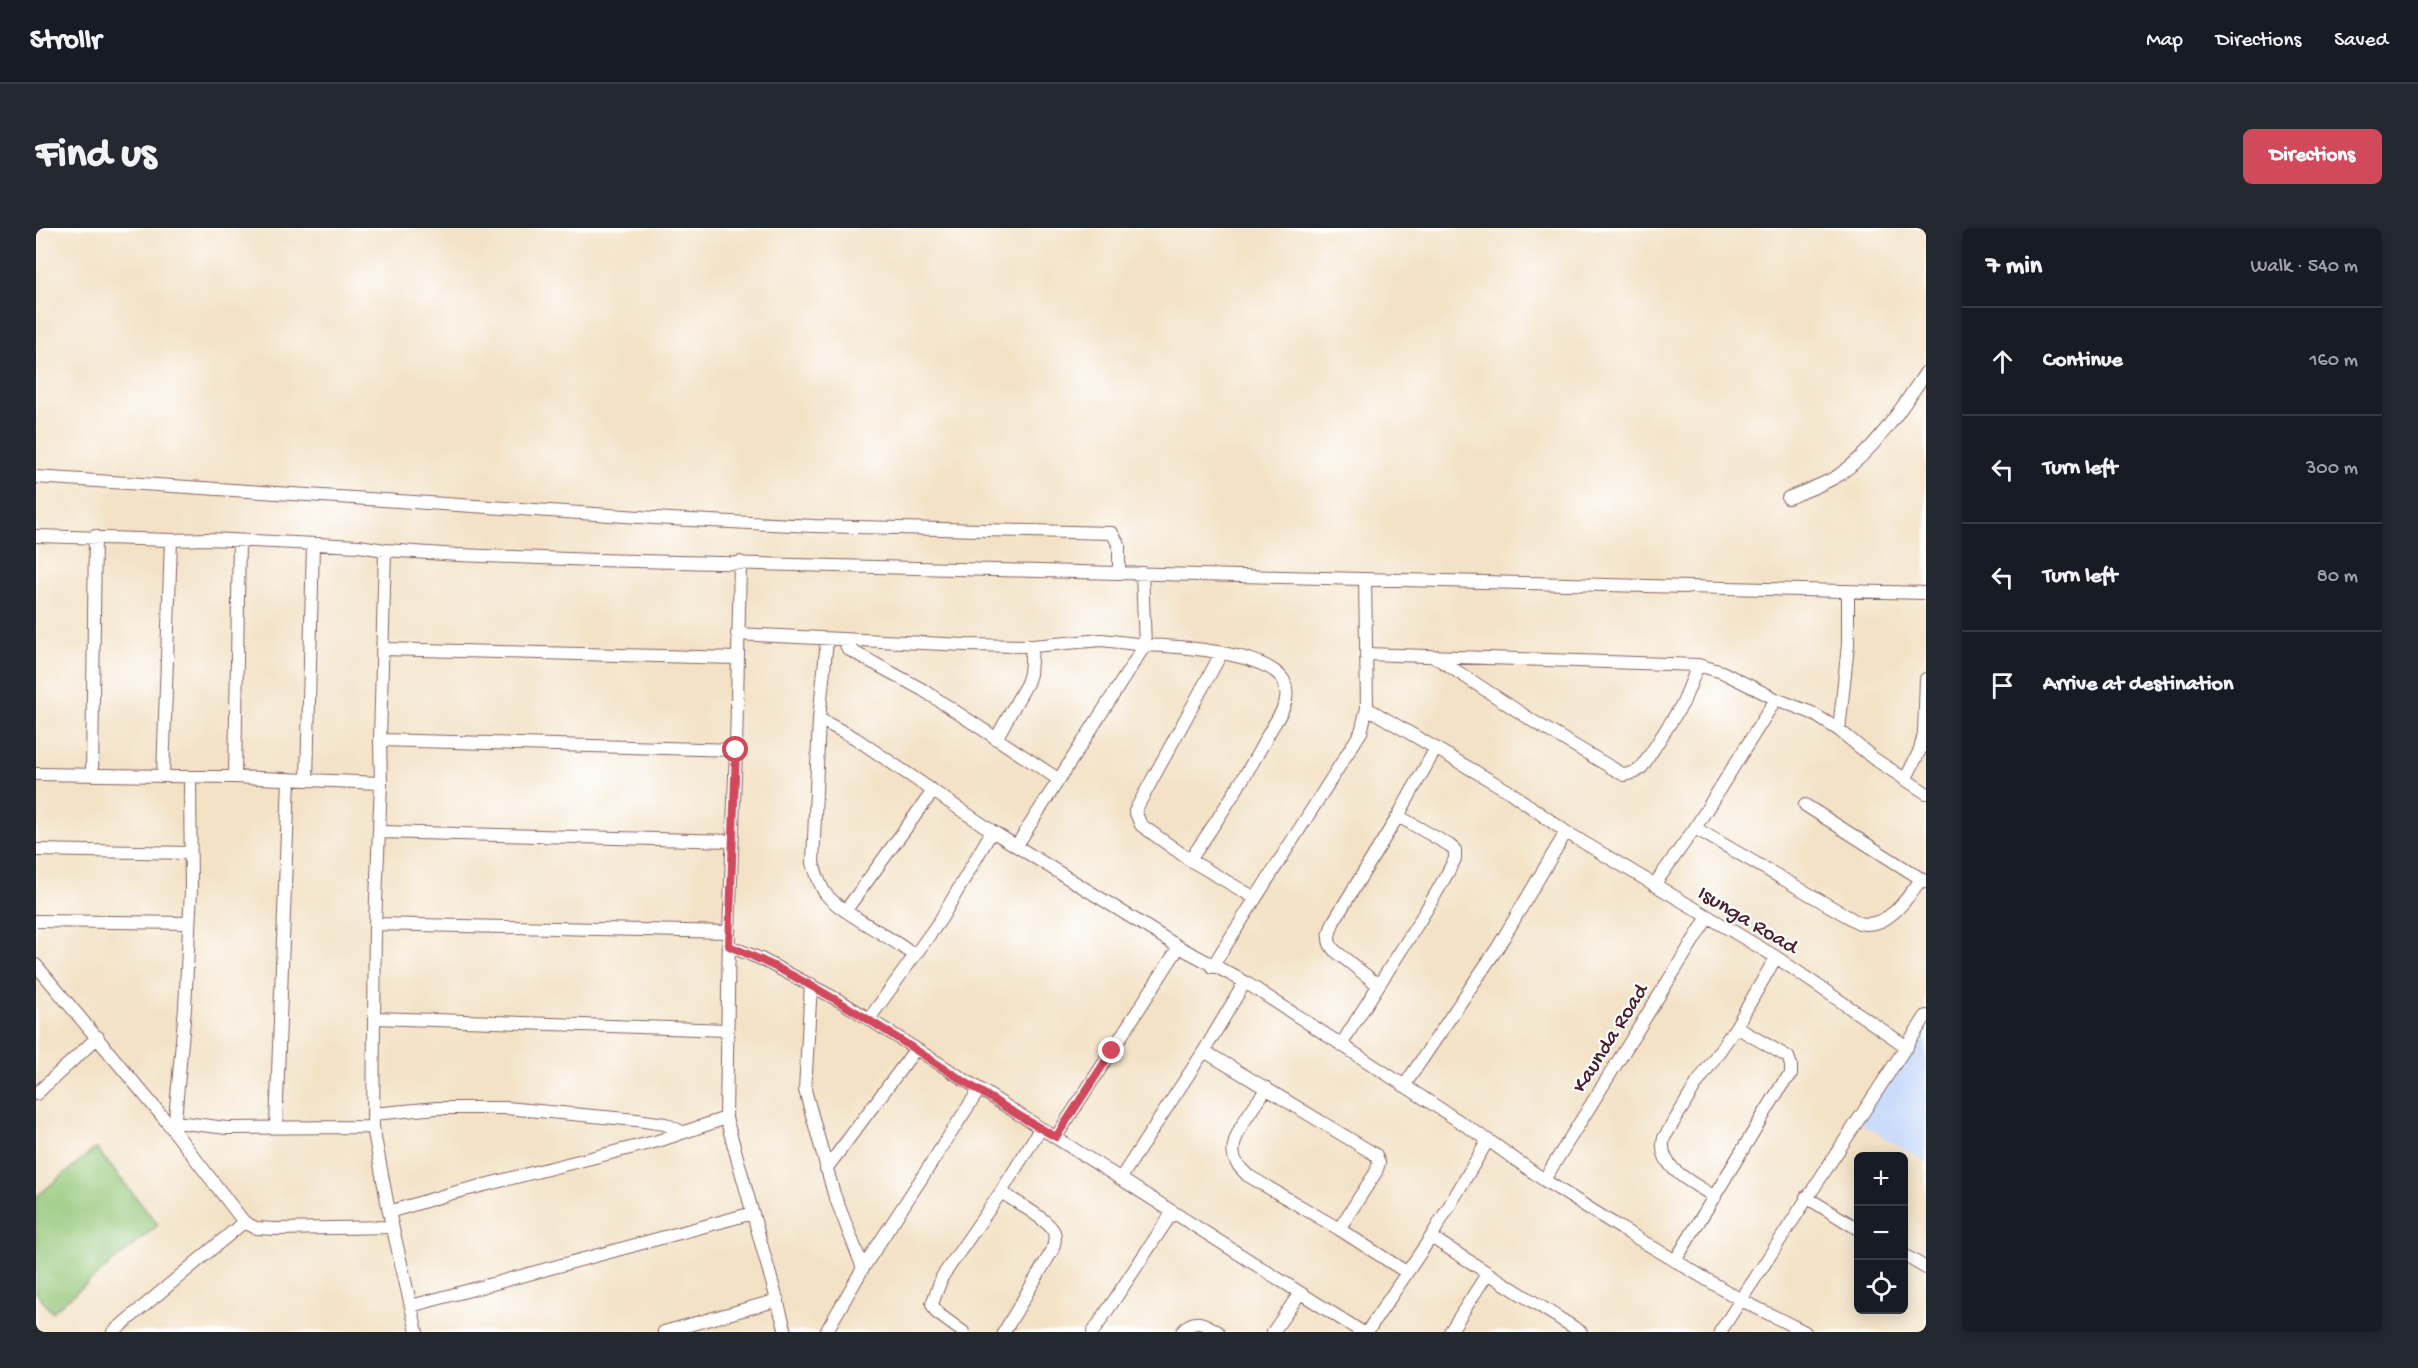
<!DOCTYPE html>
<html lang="en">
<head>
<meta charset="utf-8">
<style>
  :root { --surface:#171b24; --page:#242831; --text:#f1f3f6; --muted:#9ea1a6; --line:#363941; --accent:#d1495b }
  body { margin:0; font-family:"Gochi Hand",sans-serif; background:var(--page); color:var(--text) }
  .controls { position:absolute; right:18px; bottom:18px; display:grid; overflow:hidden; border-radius:9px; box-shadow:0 3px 15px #0003 }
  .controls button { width:54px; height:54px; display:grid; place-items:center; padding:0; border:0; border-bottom:2px solid var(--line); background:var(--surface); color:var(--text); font:30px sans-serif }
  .stop { position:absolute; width:18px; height:18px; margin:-14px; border:4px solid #d1495b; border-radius:50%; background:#fff }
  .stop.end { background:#d1495b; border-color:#fff; box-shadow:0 2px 6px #0008 }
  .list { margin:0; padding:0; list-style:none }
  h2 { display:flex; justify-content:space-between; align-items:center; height:78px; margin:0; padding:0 24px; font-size:26px }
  h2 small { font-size:20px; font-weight:400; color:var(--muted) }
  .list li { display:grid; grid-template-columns:39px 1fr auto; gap:18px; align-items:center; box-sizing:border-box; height:108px; padding:0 24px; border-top:2px solid var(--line) }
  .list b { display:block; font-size:22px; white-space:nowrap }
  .list em { font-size:20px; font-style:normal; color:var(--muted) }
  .icon { flex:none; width:33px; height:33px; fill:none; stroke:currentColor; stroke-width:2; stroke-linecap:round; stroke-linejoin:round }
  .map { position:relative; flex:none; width:1890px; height:1104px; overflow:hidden; border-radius:9px }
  header { display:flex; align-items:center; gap:36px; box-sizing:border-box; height:84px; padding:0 30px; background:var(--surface); border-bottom:2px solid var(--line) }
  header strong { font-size:28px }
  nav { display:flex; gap:33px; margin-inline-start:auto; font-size:21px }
  .intro { display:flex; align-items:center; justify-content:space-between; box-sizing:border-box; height:144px; padding:0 36px }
  h1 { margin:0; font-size:42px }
  .button { padding:15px 27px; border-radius:9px; background:var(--accent); color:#fff; font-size:21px; font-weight:700 }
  main { display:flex; gap:36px; padding:0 36px }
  aside { flex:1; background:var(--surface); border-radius:9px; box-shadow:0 3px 15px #0003 }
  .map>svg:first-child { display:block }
  .built { fill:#cadcf9 }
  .green { fill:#93c677; stroke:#6e7251; stroke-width:1.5 }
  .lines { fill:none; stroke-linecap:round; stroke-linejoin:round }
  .minor-casing { stroke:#856361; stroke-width:14 }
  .minor { stroke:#fff; stroke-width:12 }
  .route { stroke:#d1495b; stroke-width:8 }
  .labels { text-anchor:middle; stroke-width:4.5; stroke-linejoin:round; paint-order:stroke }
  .street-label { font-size:22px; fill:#4a1f2b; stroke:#fff }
</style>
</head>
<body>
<header>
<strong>Strollr</strong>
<nav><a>Map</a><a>Directions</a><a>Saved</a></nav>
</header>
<div class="intro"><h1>Find us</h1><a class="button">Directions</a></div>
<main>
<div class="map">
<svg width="1890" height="1104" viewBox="0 0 1890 1104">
  <rect width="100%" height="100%" fill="#fff"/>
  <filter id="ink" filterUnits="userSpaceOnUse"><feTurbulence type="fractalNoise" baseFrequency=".0167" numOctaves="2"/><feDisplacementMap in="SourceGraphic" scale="12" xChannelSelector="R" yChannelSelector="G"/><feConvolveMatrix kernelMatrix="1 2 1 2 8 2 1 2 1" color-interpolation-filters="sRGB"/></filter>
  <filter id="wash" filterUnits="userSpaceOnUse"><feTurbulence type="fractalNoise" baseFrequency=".008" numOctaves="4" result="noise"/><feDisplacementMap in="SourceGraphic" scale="24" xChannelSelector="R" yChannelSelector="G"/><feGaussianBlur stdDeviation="1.35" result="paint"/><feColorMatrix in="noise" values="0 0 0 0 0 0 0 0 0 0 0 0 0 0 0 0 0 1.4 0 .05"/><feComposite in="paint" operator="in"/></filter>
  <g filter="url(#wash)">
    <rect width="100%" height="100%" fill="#f3e2c6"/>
    <path class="built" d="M1890 789V934L1823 895Z"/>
    <path class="green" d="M60 920 122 997 16 1084 0 1065V969Z"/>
  </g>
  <g filter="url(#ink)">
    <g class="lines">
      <defs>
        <path id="minor" d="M0 249 634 291 778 298 1076 305 1083 317V344
          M1752 270C1769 263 1787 257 1803 247 1840 221 1865 181 1890 144
          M0 308 135 312 172 311 323 318 349 322 422 327 559 332 1890 365
          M349 322 344 512 345 555 339 696 337 899 353 984 381 1104
          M704 334 700 522 693 704 690 890 750 1104
          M701 406 929 417 996 418 1066 412 1109 417 1106 345
          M791 412 783 491 777 635C780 645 783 656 789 665 805 686 854 707 877 727
          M808 412 812 421 887 462 1022 551
          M347 421 701 430
          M1185 426 1099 583 1105 597 1154 632 1219 670
          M1330 426 1662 437 1686 444 1740 471 1776 485 1803 502 1837 530 1890 565
          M1399 429 1500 495 1588 547 1600 544 1606 539 1647 475 1662 437
          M1331 480 1474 564 1530 604 1740 729 1871 819
          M783 491 819 510 956 603 1143 719 1209 754 1452 912 1508 952 1586 1001 1705 1072 1769 1104
          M1803 502 1812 417V363
          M960 511 991 455 994 446 996 418
          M344 512 700 522
          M0 546 199 549 345 555
          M56 547 59 308
          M127 548 135 312
          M199 549 203 313
          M271 552 277 317
          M1869 552 1884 522 1888 505 1890 451
          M1769 577 1890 654
          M1659 600 1823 695C1851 702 1871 671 1885 651
          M343 604 696 613
          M981 617 1109 417C1139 418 1232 424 1248 453 1250 458 1251 465 1250 471 1249 481 1239 494 1234 503 1210 549 1183 590 1154 632
          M0 622 154 625
          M1618 657 1659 600 1740 471
          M810 682 897 563
          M0 693 153 695
          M339 696 693 704
          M693 718 725 731 806 774 1326 1104
          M0 737 131 894 208 994 220 1000 240 1001 356 999
          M1176 739 1325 504 1331 480 1329 351
          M775 756 769 862 798 966 827 1040 790 1104
          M1342 757 1298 722C1289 712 1294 704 1298 693L1362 588 1400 520
          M338 790 691 802
          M833 791 905 691 956 603
          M1305 817C1343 754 1385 696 1419 631V622L1413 617 1362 588
          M1168 823 1340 927 1343 935 1340 944 1303 1001
          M1368 858 1462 719 1530 604
          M1231 860C1220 876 1193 909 1198 928 1199 936 1206 941 1211 947L1303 1001 1370 1044
          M0 866 62 809
          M337 886 401 880H470L601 892 629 896 646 904
          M140 894 191 900 337 899
          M240 899 253 551
          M138 902 149 780 155 662 154 550
          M1020 909 1143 719
          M790 941 879 822
          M1084 951 1168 823 1209 754
          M1508 952 1672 689
          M965 964C978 973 1012 991 1018 1004 1020 1011 1018 1017 1016 1023L968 1104
          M1679 969C1658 955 1620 940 1628 910L1660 857 1700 799 1740 729
          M1770 969 1822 1001
          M353 984 413 966 622 913 690 890
          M1395 1009 1545 1104
          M1868 1027 1890 1040
          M1639 1033 1747 855 1755 847V837L1752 829 1700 799
          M827 1040 943 862
          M375 1078 717 985
          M77 1104 208 994
          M628 1104 742 1072
          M927 1104 901 1085 896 1076 906 1049 965 964 1004 901
          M1057 1104 1136 985
          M1146 1104C1158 1089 1168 1095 1182 1104
          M1237 1104 1264 1065
          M1331 1104 1395 1009 1452 912
          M1414 1104 1451 1046
          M1684 1104 1890 788"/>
      </defs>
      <use href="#minor" class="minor-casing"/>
      <use href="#minor" class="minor"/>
    </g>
  </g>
  <g class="lines" filter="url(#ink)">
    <path class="route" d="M700 522 693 718C811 766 909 848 1020 909L1076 823"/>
  </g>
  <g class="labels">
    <g class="street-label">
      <text transform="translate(1713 690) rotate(31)" y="8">Isunga Road</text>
      <text transform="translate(1572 809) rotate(-58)" y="8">Kaunda Road</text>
    </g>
  </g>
</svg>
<div class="controls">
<button>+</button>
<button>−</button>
<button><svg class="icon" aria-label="locate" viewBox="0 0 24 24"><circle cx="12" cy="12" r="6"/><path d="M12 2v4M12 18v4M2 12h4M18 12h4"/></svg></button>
</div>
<div class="stop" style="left:700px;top:522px"></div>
<div class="stop end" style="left:1076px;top:823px"></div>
</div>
<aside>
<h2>7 min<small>Walk · 540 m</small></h2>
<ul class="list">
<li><svg class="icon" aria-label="ahead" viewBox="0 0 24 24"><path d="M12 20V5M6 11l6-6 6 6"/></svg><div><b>Continue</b></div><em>160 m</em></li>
<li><svg class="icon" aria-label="left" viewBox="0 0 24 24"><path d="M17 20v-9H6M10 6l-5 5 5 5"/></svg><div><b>Turn left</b></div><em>300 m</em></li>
<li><svg class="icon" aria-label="left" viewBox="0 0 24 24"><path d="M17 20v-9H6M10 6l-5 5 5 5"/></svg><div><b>Turn left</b></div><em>80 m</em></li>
<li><svg class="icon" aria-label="arrive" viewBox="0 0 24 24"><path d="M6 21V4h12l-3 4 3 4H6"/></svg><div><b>Arrive at destination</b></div></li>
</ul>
</aside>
</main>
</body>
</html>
